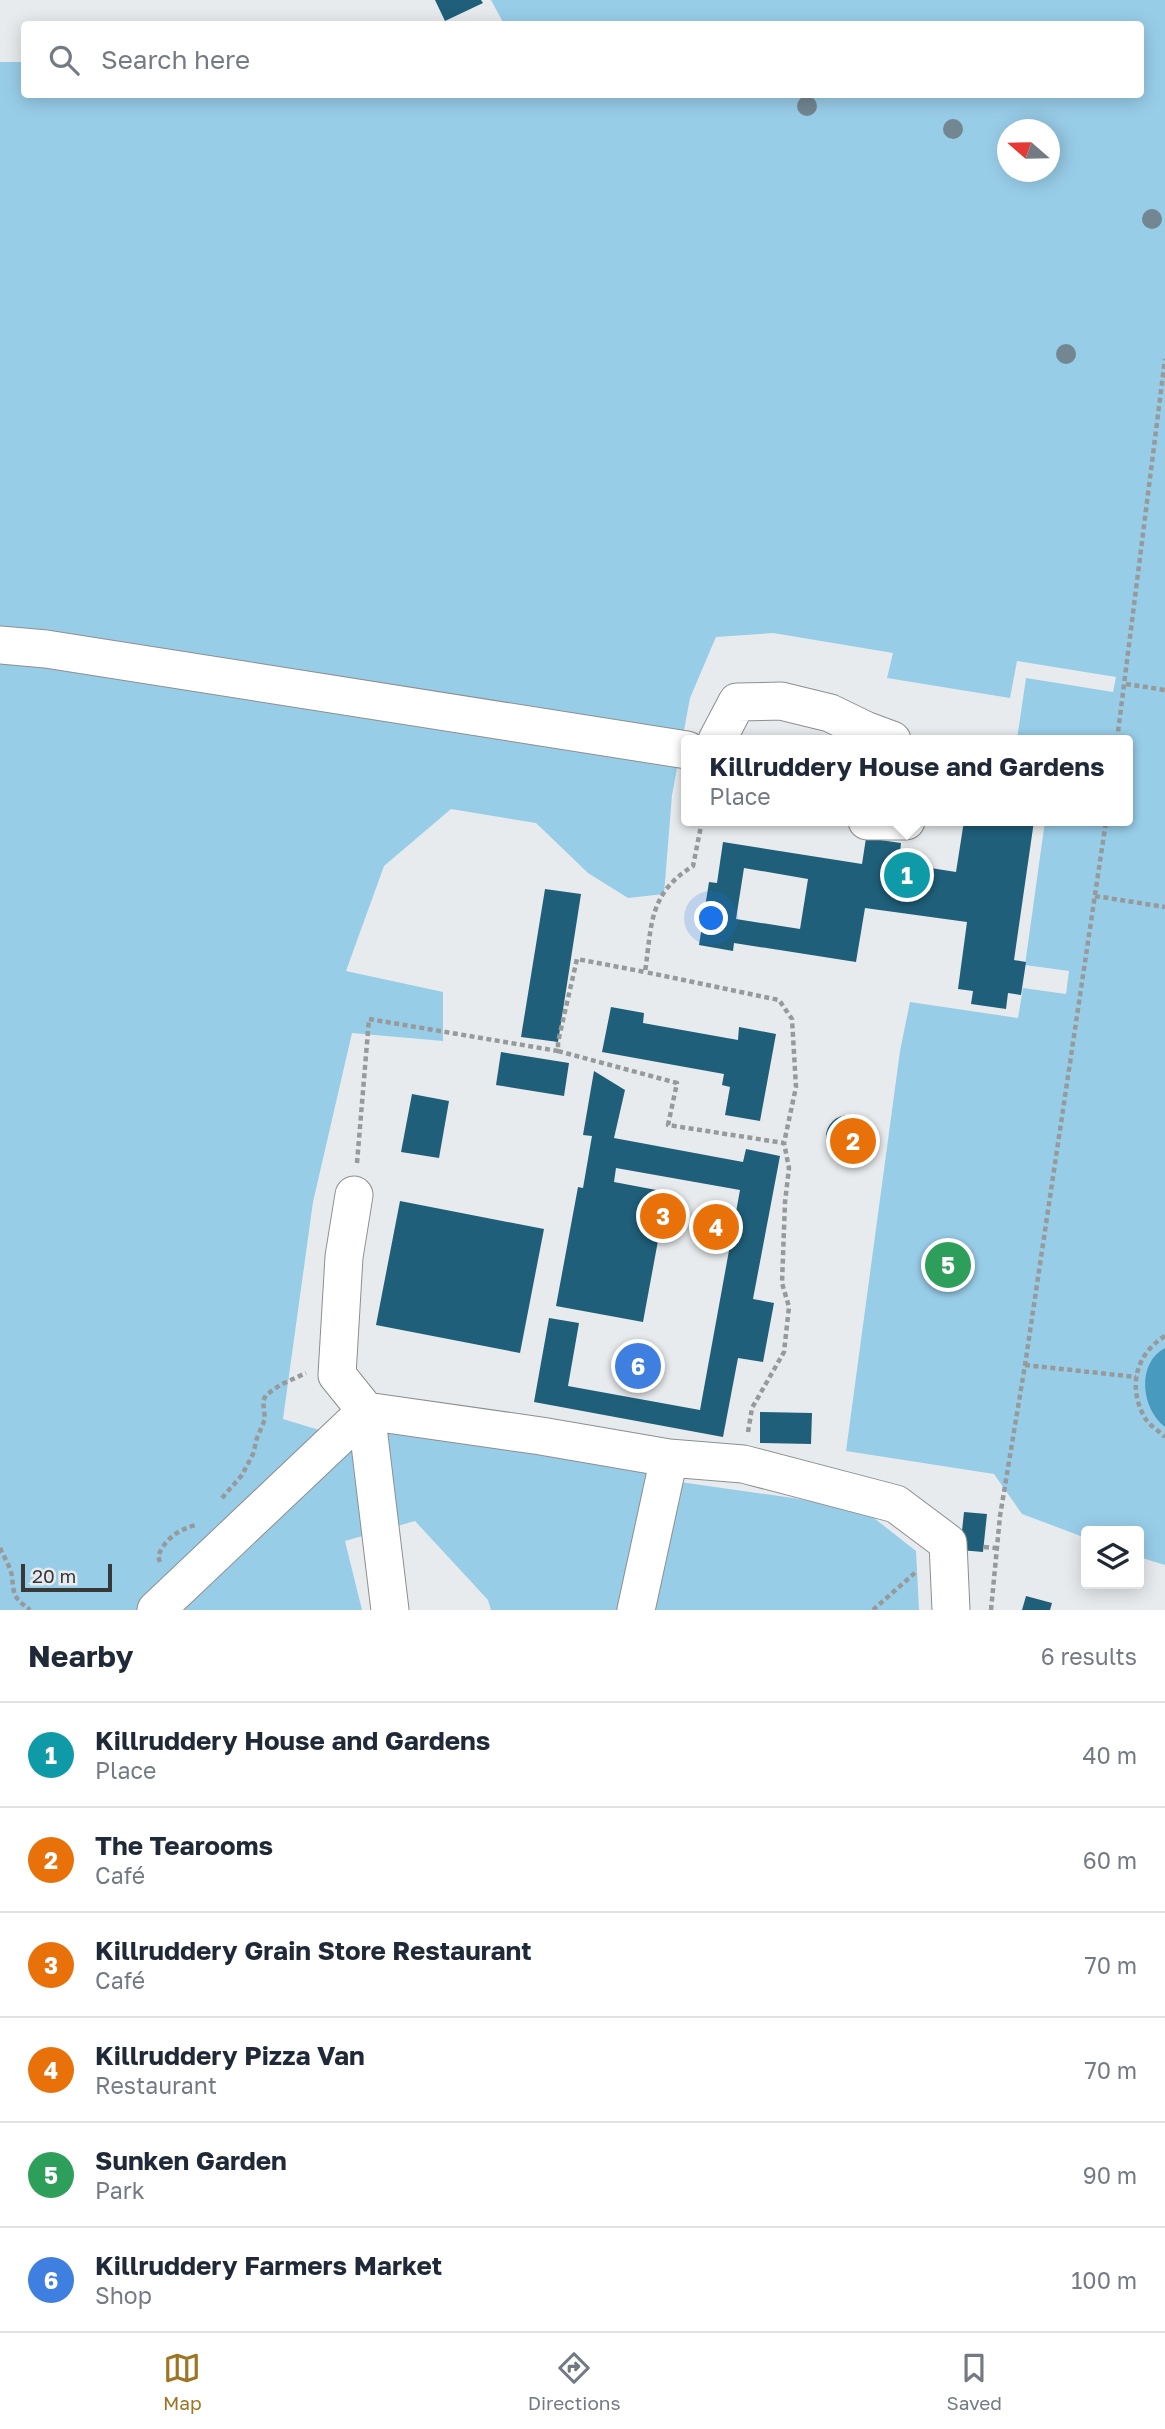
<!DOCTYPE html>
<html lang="en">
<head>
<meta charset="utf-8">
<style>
  :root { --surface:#fff; --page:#f2f2f3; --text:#1f2937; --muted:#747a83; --line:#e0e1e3; --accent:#9e7523 }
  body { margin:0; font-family:"Golos Text",sans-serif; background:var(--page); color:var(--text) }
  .controls { position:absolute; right:21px; bottom:21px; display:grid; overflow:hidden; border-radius:7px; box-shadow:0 4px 18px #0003 }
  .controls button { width:63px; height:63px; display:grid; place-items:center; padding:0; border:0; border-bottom:2px solid var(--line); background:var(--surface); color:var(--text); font:35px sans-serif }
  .compass { position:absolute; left:997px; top:119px; width:63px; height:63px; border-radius:50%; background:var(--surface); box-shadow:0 4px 18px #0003; rotate:290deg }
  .scale { position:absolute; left:21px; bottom:18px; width:91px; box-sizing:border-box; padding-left:7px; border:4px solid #373939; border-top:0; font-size:19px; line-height:24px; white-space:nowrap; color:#373939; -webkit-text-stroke:5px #e8ebed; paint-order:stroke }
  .you { position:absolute; left:712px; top:919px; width:24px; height:24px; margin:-18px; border:5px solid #fff; border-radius:50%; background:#1a73e8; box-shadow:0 0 0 10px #1a73e833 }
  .badge { display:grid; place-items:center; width:46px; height:46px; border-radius:50%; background:var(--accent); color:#fff; font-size:23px; font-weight:700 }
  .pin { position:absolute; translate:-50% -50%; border:4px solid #fff; box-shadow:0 2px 7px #0006 }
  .popup { position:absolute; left:681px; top:735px; width:452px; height:91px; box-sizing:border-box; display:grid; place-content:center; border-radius:7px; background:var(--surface); filter:drop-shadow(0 2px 5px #0005); font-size:23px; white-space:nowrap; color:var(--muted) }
  .popup b { font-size:26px; color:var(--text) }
  .popup::after { content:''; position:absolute; left:50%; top:100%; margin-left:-14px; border:14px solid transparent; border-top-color:var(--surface) }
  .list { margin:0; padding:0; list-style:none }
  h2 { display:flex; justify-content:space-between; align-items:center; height:91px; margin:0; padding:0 28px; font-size:30px }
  h2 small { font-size:23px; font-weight:400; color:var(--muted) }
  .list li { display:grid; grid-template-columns:46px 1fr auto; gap:21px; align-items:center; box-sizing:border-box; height:105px; padding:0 28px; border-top:2px solid var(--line) }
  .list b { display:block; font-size:26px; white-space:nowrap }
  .list p { margin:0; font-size:23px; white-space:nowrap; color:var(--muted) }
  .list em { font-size:23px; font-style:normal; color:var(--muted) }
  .icon { flex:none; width:38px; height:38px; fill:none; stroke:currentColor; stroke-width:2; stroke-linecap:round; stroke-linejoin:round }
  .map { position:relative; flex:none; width:1165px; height:1610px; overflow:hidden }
  .search { position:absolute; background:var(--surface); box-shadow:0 4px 18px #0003; left:21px; right:21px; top:21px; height:77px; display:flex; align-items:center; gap:18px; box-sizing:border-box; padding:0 24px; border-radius:7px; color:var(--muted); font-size:26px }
  .sheet { height:721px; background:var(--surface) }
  nav { display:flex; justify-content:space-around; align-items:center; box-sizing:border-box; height:98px; border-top:2px solid var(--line); background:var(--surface); font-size:19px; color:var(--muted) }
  nav a { display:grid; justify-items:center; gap:4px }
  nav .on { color:var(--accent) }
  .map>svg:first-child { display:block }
  .green { fill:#98cde8; fill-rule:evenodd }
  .water { fill:#489abf }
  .building { fill:#1f5f7a; fill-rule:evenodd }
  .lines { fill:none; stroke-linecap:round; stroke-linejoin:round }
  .minor-casing { stroke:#8c8f90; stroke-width:39 }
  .path { stroke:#979a9b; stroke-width:4.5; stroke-dasharray:5 3.5; stroke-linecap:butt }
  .minor { stroke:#fff; stroke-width:37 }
  .tree { fill:#728791 }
</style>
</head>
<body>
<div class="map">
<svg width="1165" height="1610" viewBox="0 0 1165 1610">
  <rect width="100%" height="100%" fill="#e8ebed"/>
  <path class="green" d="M491 0H1165V1565L1139 1557V1531H1086V1538L1022 1514 994 1474 846 1451 900 1051 910 1002 1018 1018 1023 988 1066 994 1069 971 1025 965 1045 821H1128V740L1017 739 1026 678 1113 692 1116 677 1017 661 1010 698 887 678 893 653 773 633 716 637 690 698 672 795 664 894 628 898 588 873 536 823 451 809 384 866 346 971 443 992V1041L352 1033 313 1202 283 1419 372 1446 402 1422 555 1448 673 1481 793 1498 865 1511 916 1551 919 1610H491L488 1600 415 1521 345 1541 362 1610H0V62H24V94H1140V24H504ZM1007 130H1050V172H1007Z"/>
  <path class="water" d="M1165 1348V1427C1141 1409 1136 1363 1165 1348Z"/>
  <path class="building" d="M435 0H481L483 3 445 21Z
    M964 821H1034L1014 960 1026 962 1021 995 1008 993 1006 1009 971 1004 973 991 958 989 967 922 865 908 856 962 734 943 733 951 699 945 709 882 717 883 723 842 862 864 866 838 901 843 899 863 956 872ZM744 868 808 879 800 929 736 919Z
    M545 889 581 894 558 1042 521 1037Z
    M611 1007 644 1013 643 1023 738 1040 739 1027 776 1034 760 1121 725 1115 730 1087 722 1085 724 1074 602 1052Z
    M501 1052 569 1063 564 1096 496 1085Z
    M594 1071 625 1090 614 1138 743 1162 746 1149 780 1156 753 1299 774 1303 763 1362 738 1358 723 1437 534 1402 549 1318 579 1323 568 1386 700 1410 740 1190 616 1168 614 1182 667 1192 643 1322 556 1306 578 1187 583 1188 592 1136 583 1135Z
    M412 1094 449 1101 439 1158 401 1152Z
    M826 1137a22 22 0 1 1 44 0a22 22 0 1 1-44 0Z
    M400 1201 544 1229 520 1353 376 1325Z
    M760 1412 812 1413 811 1444 760 1443Z
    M964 1512 987 1514 983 1552 960 1550Z
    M1026 1596 1052 1603 1050 1610H1022Z"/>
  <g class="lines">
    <defs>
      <path id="minor" d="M0 645 46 649 687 750
        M717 740 737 702 781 701 830 713 865 730 892 740
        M867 821H906
        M354 1195 344 1257 337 1375 366 1411 541 1436 669 1458 743 1464 896 1504 948 1543 951 1610
        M366 1411 390 1610
        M156 1610 366 1411
        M636 1610 669 1458"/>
    </defs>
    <use href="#minor" class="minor-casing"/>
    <path class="path" d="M1126 684 1165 690
      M1117 740 1165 359
      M1095 896 1165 907
      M558 1051 677 1083 668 1125 784 1143 796 1087 792 1019 779 1000 645 972
      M357 1163 369 1019 558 1051V1042L577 959 645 972C652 925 648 894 693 866L702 821
      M1165 1336C1136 1354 1127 1387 1145 1418 1149 1425 1159 1431 1165 1437
      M1025 1365 1136 1377
      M748 1432 752 1408 784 1352 789 1307 782 1283 785 1202 789 1168 784 1143
      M222 1498 242 1475 253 1454 257 1438 265 1419 263 1401 266 1395 280 1385 306 1373
      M984 1547 996 1548
      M0 1548C4 1557 10 1566 12 1576 14 1596 13 1597 30 1610
      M160 1562 158 1556C166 1538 177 1531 195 1525
      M873 1610 917 1571
      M991 1610 1000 1516 1025 1365 1106 821"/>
    <use href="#minor" class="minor"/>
  </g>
  <g class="tree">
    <circle cx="807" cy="106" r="10"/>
    <circle cx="953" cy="129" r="10"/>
    <circle cx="1152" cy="219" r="10"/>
    <circle cx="1066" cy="354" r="10"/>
  </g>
</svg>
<div class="controls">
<button><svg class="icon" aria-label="layers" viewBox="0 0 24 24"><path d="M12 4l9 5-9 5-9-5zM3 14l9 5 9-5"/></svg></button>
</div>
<svg class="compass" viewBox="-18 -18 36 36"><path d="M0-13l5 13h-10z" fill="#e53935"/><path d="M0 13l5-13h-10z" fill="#747a83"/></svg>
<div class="scale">20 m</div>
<div class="you"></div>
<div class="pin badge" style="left:907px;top:875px;background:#0f9aa8">1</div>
<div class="popup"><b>Killruddery House and Gardens</b>Place</div>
<div class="pin badge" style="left:853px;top:1141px;background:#e8710a">2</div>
<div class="pin badge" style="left:663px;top:1216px;background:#e8710a">3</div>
<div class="pin badge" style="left:716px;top:1227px;background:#e8710a">4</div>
<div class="pin badge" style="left:948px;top:1265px;background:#2e9e5b">5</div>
<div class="pin badge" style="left:638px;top:1366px;background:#3f7fe0">6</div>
<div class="search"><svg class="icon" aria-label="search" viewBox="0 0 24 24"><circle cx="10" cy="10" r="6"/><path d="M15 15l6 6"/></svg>Search here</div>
</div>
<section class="sheet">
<h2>Nearby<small>6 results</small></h2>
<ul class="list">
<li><span class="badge" style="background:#0f9aa8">1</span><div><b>Killruddery House and Gardens</b><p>Place</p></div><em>40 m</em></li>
<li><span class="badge" style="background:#e8710a">2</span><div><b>The Tearooms</b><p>Café</p></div><em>60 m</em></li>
<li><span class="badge" style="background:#e8710a">3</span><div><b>Killruddery Grain Store Restaurant</b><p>Café</p></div><em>70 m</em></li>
<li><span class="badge" style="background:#e8710a">4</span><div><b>Killruddery Pizza Van</b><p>Restaurant</p></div><em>70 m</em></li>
<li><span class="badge" style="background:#2e9e5b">5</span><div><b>Sunken Garden</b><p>Park</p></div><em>90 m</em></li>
<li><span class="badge" style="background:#3f7fe0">6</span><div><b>Killruddery Farmers Market</b><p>Shop</p></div><em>100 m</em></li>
</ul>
</section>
<nav>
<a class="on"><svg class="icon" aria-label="map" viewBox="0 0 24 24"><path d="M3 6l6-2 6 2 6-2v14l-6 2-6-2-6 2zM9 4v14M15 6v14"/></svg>Map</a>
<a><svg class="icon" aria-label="directions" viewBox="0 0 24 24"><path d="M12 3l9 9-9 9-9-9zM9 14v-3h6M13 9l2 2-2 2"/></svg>Directions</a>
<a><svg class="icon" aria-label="saved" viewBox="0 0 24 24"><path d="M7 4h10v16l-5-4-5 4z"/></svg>Saved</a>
</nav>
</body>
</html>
